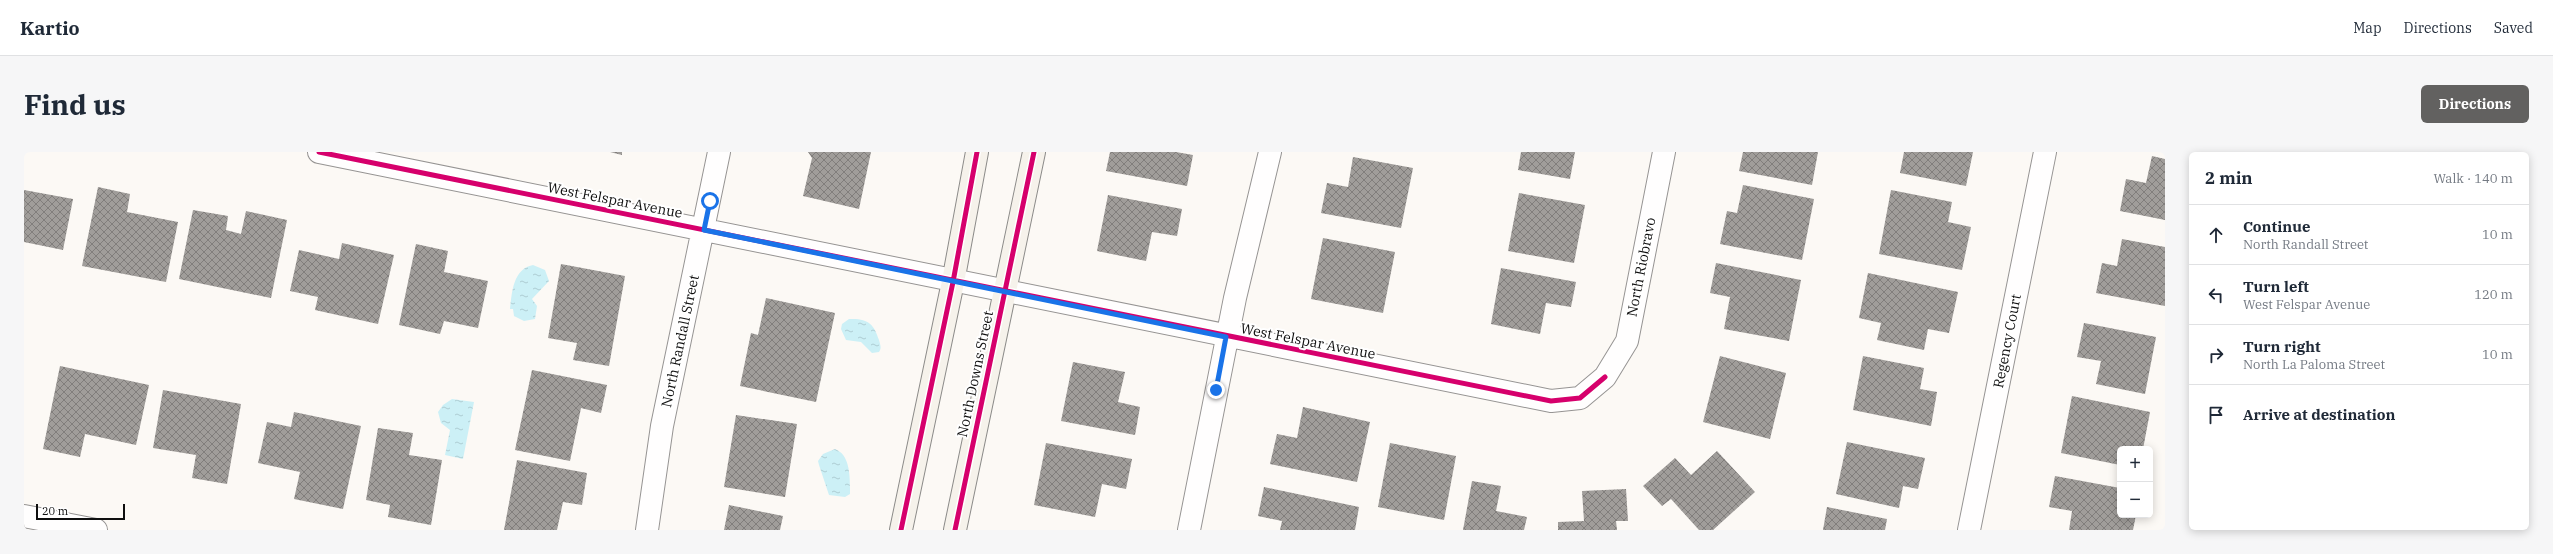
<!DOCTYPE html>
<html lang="en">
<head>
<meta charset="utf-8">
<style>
  :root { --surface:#fff; --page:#f6f6f7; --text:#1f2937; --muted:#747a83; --line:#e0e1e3; --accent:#626160 }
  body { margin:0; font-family:"IBM Plex Serif",serif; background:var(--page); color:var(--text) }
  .controls { position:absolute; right:12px; bottom:12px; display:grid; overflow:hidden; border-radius:6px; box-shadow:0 2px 10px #0003 }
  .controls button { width:36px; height:36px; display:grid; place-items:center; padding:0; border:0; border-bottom:1px solid var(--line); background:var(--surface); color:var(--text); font:20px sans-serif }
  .scale { position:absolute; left:12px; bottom:10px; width:89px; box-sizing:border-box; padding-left:4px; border:2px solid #0f0f0f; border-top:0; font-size:11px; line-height:14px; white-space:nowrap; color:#0f0f0f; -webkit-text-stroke:3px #fff; paint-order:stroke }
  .stop { position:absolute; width:12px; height:12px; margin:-9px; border:3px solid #1a73e8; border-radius:50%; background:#fff }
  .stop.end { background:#1a73e8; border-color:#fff; box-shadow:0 1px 4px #0008 }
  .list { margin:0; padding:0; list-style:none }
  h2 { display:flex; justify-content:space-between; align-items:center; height:52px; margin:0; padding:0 16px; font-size:17px }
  h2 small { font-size:13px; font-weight:400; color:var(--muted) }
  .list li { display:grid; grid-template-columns:26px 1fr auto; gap:12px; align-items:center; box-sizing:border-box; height:60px; padding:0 16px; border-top:1px solid var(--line) }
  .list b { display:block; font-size:15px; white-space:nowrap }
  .list p { margin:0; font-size:13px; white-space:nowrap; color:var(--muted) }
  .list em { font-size:13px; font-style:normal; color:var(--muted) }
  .icon { flex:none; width:22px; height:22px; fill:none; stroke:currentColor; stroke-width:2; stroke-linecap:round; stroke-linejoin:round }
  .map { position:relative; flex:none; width:2141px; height:378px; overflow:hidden; border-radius:6px }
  header { display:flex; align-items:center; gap:24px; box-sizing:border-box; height:56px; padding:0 20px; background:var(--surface); border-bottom:1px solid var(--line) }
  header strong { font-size:19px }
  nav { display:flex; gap:22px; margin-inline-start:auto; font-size:14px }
  .intro { display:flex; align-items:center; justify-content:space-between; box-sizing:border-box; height:96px; padding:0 24px }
  h1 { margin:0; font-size:28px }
  .button { padding:10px 18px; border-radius:6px; background:var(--accent); color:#fff; font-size:14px; font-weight:700 }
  main { display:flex; gap:24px; padding:0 24px }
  aside { flex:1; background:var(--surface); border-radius:6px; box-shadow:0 2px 10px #0003 }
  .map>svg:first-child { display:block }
  .water { fill:url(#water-ripples) }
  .building { fill:url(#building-cross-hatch) }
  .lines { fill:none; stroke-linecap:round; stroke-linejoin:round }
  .street-casing { stroke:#969493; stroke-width:24 }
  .secondary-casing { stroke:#8c8b89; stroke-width:24 }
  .street { stroke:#fffefe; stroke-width:22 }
  .secondary { stroke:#f6f2eb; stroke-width:22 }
  .cycleway-casing { stroke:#fff; stroke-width:8 }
  .cycleway { stroke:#d6006c; stroke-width:5 }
  .route { stroke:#1a73e8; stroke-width:5 }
  .labels { text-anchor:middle; stroke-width:4; stroke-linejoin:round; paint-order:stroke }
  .street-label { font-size:14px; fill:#0f0f0f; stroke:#fff }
</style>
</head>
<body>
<header>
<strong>Kartio</strong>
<nav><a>Map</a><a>Directions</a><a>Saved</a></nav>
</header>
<div class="intro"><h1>Find us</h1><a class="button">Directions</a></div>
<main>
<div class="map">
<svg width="2141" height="378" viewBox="0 0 2141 378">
  <defs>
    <pattern id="water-ripples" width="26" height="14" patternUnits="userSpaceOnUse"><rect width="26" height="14" fill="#ccf0f6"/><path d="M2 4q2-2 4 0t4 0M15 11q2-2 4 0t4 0" fill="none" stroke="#aecdd2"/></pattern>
    <pattern id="building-cross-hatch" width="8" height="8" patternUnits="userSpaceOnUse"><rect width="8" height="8" fill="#a09d9a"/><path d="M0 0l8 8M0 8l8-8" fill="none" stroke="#817e7c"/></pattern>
  </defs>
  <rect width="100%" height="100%" fill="#fcf9f5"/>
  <path class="water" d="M509 113 521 118 525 129 508 147 513 154 511 167 500 169 490 164 489 157H486C488 140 489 117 509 113Z
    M825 167C844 166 850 172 855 188 856 192 858 196 855 200L848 201 837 190 822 188 817 177 818 172Z
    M428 247 450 250 439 307 421 303 426 278 417 271 414 260 419 253Z
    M811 297C827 303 826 327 826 342L821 345 805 343 795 313 794 309 799 302Z"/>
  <path class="building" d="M586 0H598V3Z
    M784 0H847L835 57 779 44 788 6Z
    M1086 0H1152L1169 3 1163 34 1082 19Z
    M1497 0H1551L1546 27 1494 18Z
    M1719 0H1794L1788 33 1715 19Z
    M1880 0H1949L1942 34 1876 21Z
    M2128 4 2141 7V68L2096 59 2102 27 2122 31Z
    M1329 5 1389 16 1377 76 1297 61 1303 31 1324 35Z
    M1719 33 1790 47 1778 108 1696 92 1703 59 1713 61Z
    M74 35 106 42 103 60 154 70 142 130 58 114Z
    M0 38 49 47 39 98 0 90Z
    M1867 38 1928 50 1924 70 1947 75 1938 118 1855 102Z
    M1495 41 1561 53 1550 111 1484 99Z
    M1084 43 1158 57 1153 84 1128 80 1122 109 1073 99Z
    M169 58 204 64 202 78 217 82 222 59 263 68 247 146 155 127Z
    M1299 86 1371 100 1359 161 1287 147Z
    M2098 87 2141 95V154L2072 141 2078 111 2093 114Z
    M318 91 370 103 354 172 291 158 294 145 266 139 275 98 315 107Z
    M392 92 424 99 420 120 464 129 454 176 420 169 416 182 375 173Z
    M1692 111 1777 128 1765 189 1700 177 1706 145 1686 141Z
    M537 112 601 124 585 214 549 208 553 191 524 186Z
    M1477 116 1552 130 1547 155 1522 151 1516 182 1467 172Z
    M1844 121 1934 140 1925 181 1904 177 1900 198 1853 188 1857 171 1835 166Z
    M742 146 811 161 792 250 716 234 727 181 734 183Z
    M2060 171 2132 185 2121 242 2072 232 2077 209 2053 205Z
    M1696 204 1762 221 1746 287 1679 270Z
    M1839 204 1900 216 1896 237 1913 240 1907 274 1829 258Z
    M1049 210 1101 220 1094 250 1116 255 1111 283 1037 269Z
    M36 214 125 233 112 293 61 282 56 305 19 297Z
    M508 218 583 233 577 261 557 256 546 309 491 298Z
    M139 238 217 252 203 332 168 326 172 303 129 296Z
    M2048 244 2126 260 2119 297H2096V313L2037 301Z
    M1279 255 1346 270 1333 330 1246 312 1253 282 1273 286Z
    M270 260 337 274 319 357 270 347 276 320 234 311 243 270 267 275Z
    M712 263 773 272 761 345 700 335Z
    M354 276 389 281 385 303 418 308 407 373 364 365 366 353 342 348Z
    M1823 290 1901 306 1894 337 1879 334 1875 356 1812 342Z
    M1022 291 1108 307 1102 337 1078 332 1071 365 1010 353Z
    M1366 291 1432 304 1420 368 1354 355Z
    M1693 299 1731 340 1689 378H1675L1647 347 1638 354 1619 334 1651 306 1667 323Z
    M493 308 563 321 558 353 539 350 533 378H480Z
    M2031 324 2096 336V363H2112L2109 378H2045L2048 359 2025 355Z
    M1448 329 1477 334 1472 359 1503 365 1500 378H1439Z
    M1240 335 1335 355 1331 378H1256L1258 369 1234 364Z
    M1602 337 1604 369H1592L1593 378H1534V370L1560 369 1558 339Z
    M705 353 759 364 756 378H700Z
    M1803 355 1863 367 1861 378H1799Z"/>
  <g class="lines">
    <defs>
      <path id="street" d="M295 0 1527 249 1556 246 1581 225 1603 189 1640 0
        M0 364 72 378
        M623 378 638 274 695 0
        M1165 378 1211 146 1246 0
        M1945 378 2021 0"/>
      <path id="secondary" d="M877 378 929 130 953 0
        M931 378 1010 0"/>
    </defs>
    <use href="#street" class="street-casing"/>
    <use href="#secondary" class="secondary-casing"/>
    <use href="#street" class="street"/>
    <use href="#secondary" class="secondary"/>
    <defs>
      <path id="cycleway" d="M295 0 1527 249 1556 246 1581 225
        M877 378 929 130 953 0
        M931 378 1010 0"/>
    </defs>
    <use href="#cycleway" class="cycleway-casing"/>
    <use href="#cycleway" class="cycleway"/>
  </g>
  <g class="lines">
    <path class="route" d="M686 49 680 78 1202 185 1192 238"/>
  </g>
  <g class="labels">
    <g class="street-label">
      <text transform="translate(591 48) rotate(11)" y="5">West Felspar Avenue</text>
      <text transform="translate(1617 115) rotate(-79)" y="5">North Riobravo</text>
      <text transform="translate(656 189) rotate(-78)" y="5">North Randall Street</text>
      <text transform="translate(1284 189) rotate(11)" y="5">West Felspar Avenue</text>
      <text transform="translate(1983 189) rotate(-79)" y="5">Regency Court</text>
      <text transform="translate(951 222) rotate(-78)" y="5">North Downs Street</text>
    </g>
  </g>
</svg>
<div class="controls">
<button>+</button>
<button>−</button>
</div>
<div class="scale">20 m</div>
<div class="stop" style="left:686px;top:49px"></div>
<div class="stop end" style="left:1192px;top:238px"></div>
</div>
<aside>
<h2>2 min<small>Walk · 140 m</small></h2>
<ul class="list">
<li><svg class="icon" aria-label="ahead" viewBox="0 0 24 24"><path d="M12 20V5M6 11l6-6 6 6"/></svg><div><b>Continue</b><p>North Randall Street</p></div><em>10 m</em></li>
<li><svg class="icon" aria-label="left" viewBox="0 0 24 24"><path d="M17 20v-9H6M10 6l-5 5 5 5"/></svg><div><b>Turn left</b><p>West Felspar Avenue</p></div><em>120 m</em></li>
<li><svg class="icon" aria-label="right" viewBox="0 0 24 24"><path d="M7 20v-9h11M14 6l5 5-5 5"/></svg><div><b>Turn right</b><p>North La Paloma Street</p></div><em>10 m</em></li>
<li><svg class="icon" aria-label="arrive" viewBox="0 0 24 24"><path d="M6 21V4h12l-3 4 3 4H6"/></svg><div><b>Arrive at destination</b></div></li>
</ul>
</aside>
</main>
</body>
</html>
